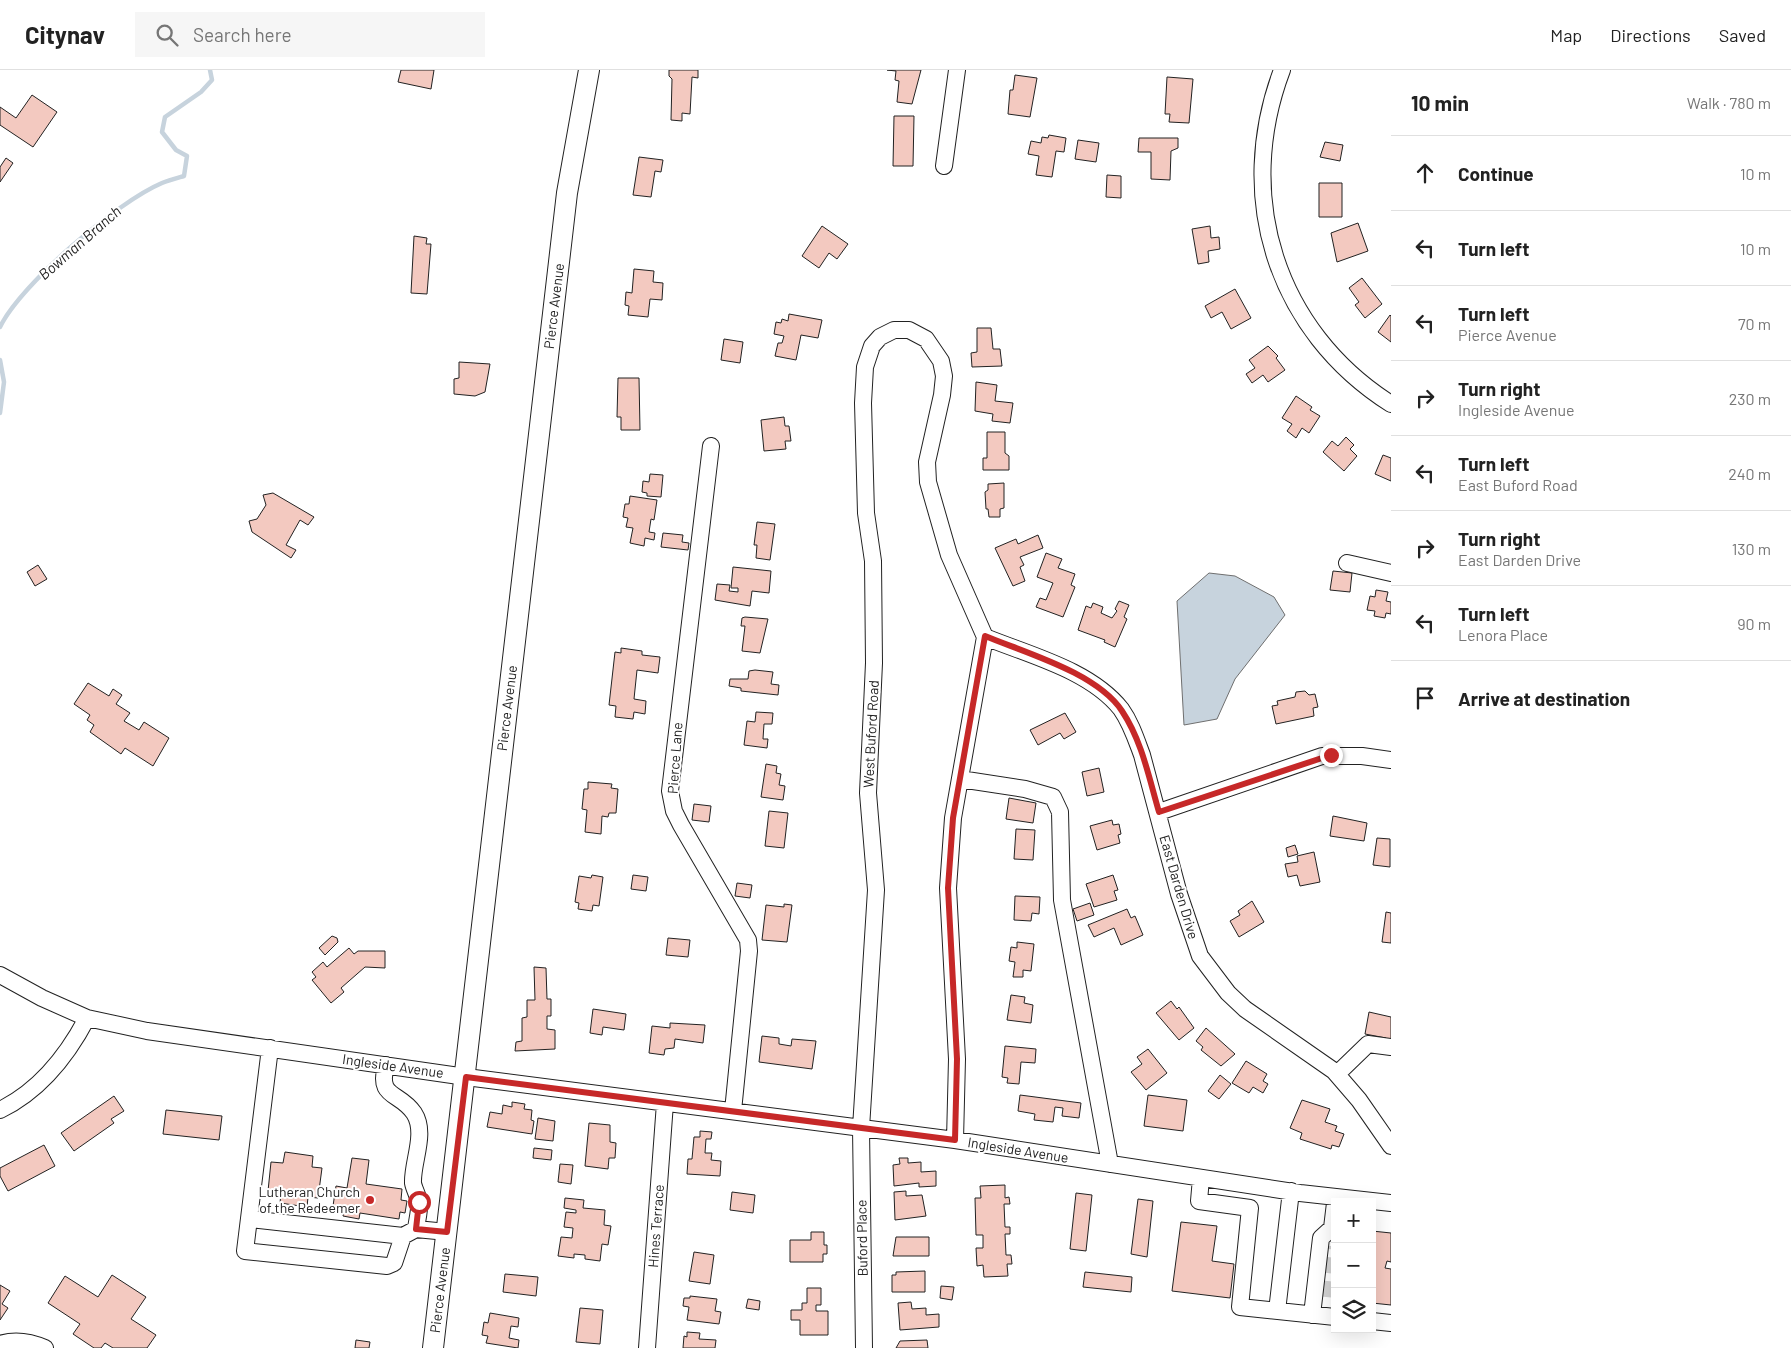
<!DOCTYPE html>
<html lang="en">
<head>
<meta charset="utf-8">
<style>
  :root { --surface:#fff; --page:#f6f6f6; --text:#222; --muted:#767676; --line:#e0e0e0 }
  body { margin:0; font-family:Barlow,sans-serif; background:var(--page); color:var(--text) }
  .controls { position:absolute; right:15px; bottom:15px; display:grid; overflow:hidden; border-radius:0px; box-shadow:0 5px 20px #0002 }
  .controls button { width:45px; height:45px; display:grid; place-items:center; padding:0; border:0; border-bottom:1px solid var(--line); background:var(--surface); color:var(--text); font:25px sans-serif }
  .stop { position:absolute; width:15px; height:15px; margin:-11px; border:4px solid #c62828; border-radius:50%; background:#fff }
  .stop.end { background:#c62828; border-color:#fff; box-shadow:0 1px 5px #0008 }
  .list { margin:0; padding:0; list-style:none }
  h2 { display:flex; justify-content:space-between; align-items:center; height:65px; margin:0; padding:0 20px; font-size:21px }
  h2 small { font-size:16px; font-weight:400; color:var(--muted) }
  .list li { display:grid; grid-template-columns:32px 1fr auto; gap:15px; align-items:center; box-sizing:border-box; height:75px; padding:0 20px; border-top:1px solid var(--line) }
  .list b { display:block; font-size:19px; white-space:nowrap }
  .list p { margin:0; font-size:16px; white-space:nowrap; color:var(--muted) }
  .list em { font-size:16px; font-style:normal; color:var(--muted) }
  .icon { flex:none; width:28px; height:28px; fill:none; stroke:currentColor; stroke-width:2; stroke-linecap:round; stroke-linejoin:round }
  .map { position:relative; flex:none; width:1391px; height:1278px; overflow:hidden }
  header { display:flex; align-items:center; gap:30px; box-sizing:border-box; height:70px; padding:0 25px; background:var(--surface); border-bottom:1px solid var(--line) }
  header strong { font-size:24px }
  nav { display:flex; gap:28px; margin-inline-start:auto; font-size:18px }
  .search { width:350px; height:45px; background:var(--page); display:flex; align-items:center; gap:12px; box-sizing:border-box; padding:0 18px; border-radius:0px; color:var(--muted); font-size:19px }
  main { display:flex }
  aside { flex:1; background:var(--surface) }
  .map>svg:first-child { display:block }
  .water { fill:#c7d3dd; stroke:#6f6f6f }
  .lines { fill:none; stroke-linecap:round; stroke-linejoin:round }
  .stream { stroke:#c7d3dd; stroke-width:4.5 }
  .building { fill:#f3c9c0; stroke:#222 }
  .minor-tunnel { stroke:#d3d3d3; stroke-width:16; stroke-dasharray:16 8; stroke-linecap:butt }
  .minor-casing { stroke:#222; stroke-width:18 }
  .major-casing { stroke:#222; stroke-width:22 }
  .minor { stroke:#fff; stroke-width:16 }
  .major { stroke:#fff; stroke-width:20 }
  .route { stroke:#c62828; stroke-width:6 }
  .poi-dot { fill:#c62828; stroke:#fff; stroke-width:2 }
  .labels { text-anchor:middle; stroke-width:4; stroke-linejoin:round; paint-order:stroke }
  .street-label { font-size:14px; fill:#222; stroke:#fff }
  .poi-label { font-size:14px; fill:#222; stroke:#fff; text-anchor:end }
  .water-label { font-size:15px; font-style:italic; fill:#222; stroke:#fff }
</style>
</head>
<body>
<header>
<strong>Citynav</strong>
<div class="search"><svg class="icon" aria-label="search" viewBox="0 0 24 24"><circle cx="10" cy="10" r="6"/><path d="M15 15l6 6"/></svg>Search here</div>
<nav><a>Map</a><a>Directions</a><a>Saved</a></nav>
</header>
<main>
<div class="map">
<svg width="1391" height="1278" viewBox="0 0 1391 1278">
  <rect width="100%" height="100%" fill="#fff"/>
  <path class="water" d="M1209 503 1235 506 1274 527 1285 545 1235 609 1217 649 1184 655 1177 531Z"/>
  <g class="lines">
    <path class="stream" d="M0 257C21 214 117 132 162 113 169 110 177 108 184 106L187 86 176 80 162 62 165 47 201 22 212 10 210 0
      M0 290 4 312 0 343"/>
  </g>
  <path class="building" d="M401 0H434L431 19 398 12Z
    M669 0H698V8L692 7 690 44 682 43V51L671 50 672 9 669 6Z
    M887 0H921L912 34 897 32 899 11 895 10 896 1Z
    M1015 5 1037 8 1030 47 1008 44 1010 20H1013Z
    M1167 7 1193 9 1189 53 1169 52 1170 44H1165Z
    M32 25 57 42 33 77 0 55V37L16 48Z
    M894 46H914L913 96H893Z
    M1049 65 1066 68 1064 82 1056 81 1052 107 1036 105 1039 86 1028 84 1031 71 1041 73 1042 67 1048 68Z
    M1139 68H1178V78L1171 81 1170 110 1151 109V82H1138Z
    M1078 70 1099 73 1096 92 1075 89Z
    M1325 72 1343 75 1340 91 1320 87Z
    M639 87 663 90 661 102 655 101 651 127 633 125Z
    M6 88 13 93 0 112V97Z
    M1107 105 1121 106V128L1106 127Z
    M1319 113H1342V147H1319Z
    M1358 153 1368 181 1337 192 1331 163Z
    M822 156 848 174 837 189 829 183 819 198 802 186Z
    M1210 156 1211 168 1219 167 1220 179 1208 181 1209 192 1198 194 1192 159Z
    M414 166 427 168 426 174H431L427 224 411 223Z
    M634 199 654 201 653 212 663 213 662 230 650 229 648 247 628 245 629 236 625 235 626 222 632 223Z
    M1362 208 1382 234 1365 248 1355 235 1359 232 1349 218Z
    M1235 219 1251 248 1231 259 1222 242 1211 248 1205 236Z
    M789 244 822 250 818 268 801 265 796 290 775 286 778 273H782L784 266 774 264 776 252 781 253 782 249 788 251Z
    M1390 245 1391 246V272L1378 262Z
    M977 258H991L993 279H1000L1002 296 972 297 971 283 977 282Z
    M724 269 743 272 740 293 721 290Z
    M1268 276 1278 286 1276 288 1285 300 1268 312 1263 305 1252 313 1246 304 1255 298 1249 290Z
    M459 292 490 294 485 322 475 326 454 324V309L459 308Z
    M618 308H639L640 360H621V347H617Z
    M976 312 997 315 995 331 1013 333 1010 353 992 351 993 344 975 341Z
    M1296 326 1312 337 1310 340 1320 346 1309 363 1302 358 1296 368 1287 361 1292 354 1282 348Z
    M784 347 785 356H789L791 371H785L786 379 764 381 761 350Z
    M987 362H1005V383L1009 386V400H983V388H987Z
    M1346 367 1354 375 1350 379 1357 386 1344 401 1323 382 1332 371 1338 376Z
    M1383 385 1391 388V411L1375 404Z
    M650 404 663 405 661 427 647 426V423L642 422 643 411 649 412Z
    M1004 413V438L1000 439V447H989L988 439H986L985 422 988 420V414Z
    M273 423 314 447 308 455 300 450 286 475 296 480 291 488 252 462 249 451 257 449 266 435 263 425Z
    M630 426 657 430 654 450 651 449 649 462 655 463 654 470 645 468 644 476 630 473 633 458 626 457 628 448 623 447 625 434H629Z
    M757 452 775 454 770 490 756 488 757 475H754Z
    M663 463 683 465 682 472 689 473 688 480 661 477Z
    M1038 465 1043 478 1020 487 1024 495 1020 497 1025 511 1013 516 995 478 1016 469 1018 474Z
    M1046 483 1062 489 1058 498 1075 504 1071 515 1075 517 1063 547 1036 537 1040 528 1046 530 1053 513 1037 507Z
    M38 495 47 509 35 516 27 502Z
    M733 497 771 501 769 523 752 521 750 536 715 530 717 514 730 515 729 521 738 522V518H731Z
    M1333 501 1352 503 1350 522 1330 520Z
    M1376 520 1388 522 1386 531 1391 532V544L1386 543 1385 548 1374 546 1375 541 1367 540 1370 526 1375 527Z
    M1119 531 1129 535 1124 547 1127 549 1115 577 1104 572 1105 570 1078 560 1086 536 1091 538 1093 533 1103 537 1101 543 1112 548 1117 541 1115 539Z
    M745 547 768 549 760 583 742 581 745 556H741L742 548Z
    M621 578 642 581V585L660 587 658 603 637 600 634 629 646 631 645 644 634 642 633 649 615 647 616 636 609 635 615 582 621 583Z
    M755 600 773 602 771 614 779 615 778 625 741 621V618L729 616 730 609H748L749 601Z
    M88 613 109 626 113 619 122 625 116 634 130 643 124 651 139 660 144 652 169 668 153 696 125 678 121 684 90 662 94 655 87 650 90 645 74 634Z
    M1305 621 1309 625 1315 624 1318 637 1313 638 1314 646 1276 654 1272 636 1278 635 1277 631 1295 627 1296 622Z
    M756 642 773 643 772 654H764L763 669H768L767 678 744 675 747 651 755 652Z
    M1065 643 1076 662 1064 669 1060 663 1038 675 1030 660Z
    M766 694 777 696 776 703 781 704 779 715 785 716 783 730 761 727Z
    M1099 698 1104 722 1087 726 1082 702Z
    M588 712 612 714 611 718 618 719 616 743H609L608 747 602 746 601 764 585 762 587 740 582 739 584 719H588Z
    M1009 728 1036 733 1033 753 1006 749Z
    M694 734 711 736 709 752 692 750Z
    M769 741 788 743 784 778 765 776Z
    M1333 746 1367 753 1364 771 1330 766Z
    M1112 750 1113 755 1119 754 1121 764 1118 765 1120 773 1097 780 1090 756Z
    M1016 759 1035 760 1033 790 1014 789Z
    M1377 768 1390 769V797L1373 795Z
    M1295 775 1298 784 1288 787 1286 778Z
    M1314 782 1320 812 1300 816 1297 805 1288 807 1285 794 1298 792 1297 786Z
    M592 805 603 807 599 836 593 835 592 841 578 839 579 833 575 832 579 806 591 808Z
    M633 805 648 807 646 821 631 819Z
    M1113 805 1118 820 1114 821 1117 830 1094 837 1086 814Z
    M737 813 752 815 750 828 735 826Z
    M1015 826 1040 827 1039 844 1032 843 1031 851 1014 850Z
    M1252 831 1264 852 1239 867 1230 851 1240 845 1238 841Z
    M1090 833 1094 845 1077 851 1073 839Z
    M784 834 792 835 787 872 762 870 766 835 784 837Z
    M1127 839 1131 848 1135 846 1143 865 1121 875 1114 858 1094 867 1088 855Z
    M1386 842 1391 843V873L1382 872Z
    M332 866 337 868 338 872 325 885 319 878Z
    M668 868 690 870 688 887 666 885Z
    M1017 872 1034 874 1031 901 1023 900V907H1013L1015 892 1009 891 1011 877 1017 878Z
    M349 878 354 884 358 881H385V898L365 897 341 918 344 922 331 933 312 910 316 907 312 902 323 892 327 897Z
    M534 897 546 898 547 929H551V946H547V959L555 960V979L515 981 516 972 522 971V948L527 947V930H535Z
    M1011 925 1025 927 1024 933 1033 935 1031 953 1007 950Z
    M1171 931 1177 939 1179 937 1194 958 1179 970 1156 943Z
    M593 939 626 944 624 960 603 957 602 965 590 963Z
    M1369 942 1391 947V973L1385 972 1386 968 1365 964Z
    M670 953 705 955 703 973 675 969 674 978 665 979 664 985 649 983 652 956 670 958Z
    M1206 958 1235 984 1221 996 1201 980 1203 977 1196 971Z
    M762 966 779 968V974L791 976 792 969 816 971 812 999 759 992Z
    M1005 976 1036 979 1035 993 1021 992 1019 1014 1007 1013 1008 1008 1002 1007Z
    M1148 979 1167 1003 1146 1020 1131 1002 1142 994 1137 987Z
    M1246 991 1267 1004 1263 1011 1268 1014 1263 1023 1253 1017 1249 1023 1232 1013Z
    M1220 1005 1231 1014 1219 1029 1208 1021Z
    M1020 1025 1081 1033 1079 1048 1062 1046 1063 1038 1055 1037 1053 1052 1034 1050 1035 1044 1018 1041Z
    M1148 1025 1187 1030 1183 1061 1144 1056Z
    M114 1026 124 1041 111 1049 114 1053 74 1081 61 1063Z
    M1302 1030 1330 1039 1325 1052 1337 1056 1335 1061 1344 1064 1339 1077 1332 1075 1331 1079 1300 1069 1302 1063 1290 1058Z
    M512 1032 525 1034 524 1039 532 1040 531 1050 534 1051 532 1064 487 1057 490 1042 502 1044 503 1035 512 1037Z
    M166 1040 222 1046 219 1070 163 1064Z
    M538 1048 555 1051 553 1071 535 1069Z
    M589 1053 610 1055V1072L616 1073 615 1088H609L608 1099 585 1096Z
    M700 1061 712 1062 711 1069H706L705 1083H712L711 1090 721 1091 720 1106 687 1104 688 1089H692L694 1067H700Z
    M44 1075 55 1096 8 1121 0 1106V1098Z
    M534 1078 552 1080 551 1090 533 1088Z
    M285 1082 313 1086 312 1097 322 1098 318 1128 308 1127 307 1137 280 1133 281 1123 268 1121 271 1092 283 1093Z
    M352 1088 369 1090 366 1114 402 1119 401 1130 407 1131 405 1143 400 1142 399 1149 360 1143 359 1149 343 1146 344 1138 333 1136 336 1116 347 1118Z
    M899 1088H908V1093L921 1092V1102L936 1101V1116L919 1117V1113L894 1116 893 1095 900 1094Z
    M560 1094 573 1095 571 1114 558 1112Z
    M1005 1115V1128L1009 1127 1010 1134H1004L1005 1157H1010V1164H1005L1006 1185H1011L1012 1194H1007L1008 1206 984 1207 983 1195 977 1196 976 1178H983V1165H976L975 1128H981L980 1116Z
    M906 1121V1126L922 1125 926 1146 895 1150 894 1122Z
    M732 1122 755 1125 753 1143 730 1140Z
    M1076 1123 1092 1125 1086 1181 1070 1179Z
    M565 1128 584 1130 583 1138 605 1140 604 1155 611 1156 608 1175 602 1174 600 1191 585 1189V1185L574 1184V1188L558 1186 561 1167 572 1168 573 1158 564 1157 566 1142 576 1143V1140L564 1138Z
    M1138 1129 1153 1131 1147 1187 1131 1184Z
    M1181 1152 1217 1156 1212 1191 1234 1194 1230 1228 1172 1221Z
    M1372 1161 1391 1163V1192L1387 1191 1385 1198 1391 1199V1235L1372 1233Z
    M811 1162H824V1175H827V1184H823V1192H790V1170H811Z
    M896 1167H929V1186H893Z
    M694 1182 714 1185 710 1214 689 1211Z
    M925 1201V1222H892V1205H896V1202Z
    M1085 1202 1132 1207 1131 1222 1083 1217Z
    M505 1204 538 1207 536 1226 503 1222Z
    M112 1205 146 1227 131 1249 156 1265 147 1278H113L105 1273 101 1278H94L73 1264 80 1254 48 1233 65 1206 98 1227Z
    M0 1215 10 1221 2 1234 8 1238 0 1250Z
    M941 1216 954 1217 952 1230 940 1228Z
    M807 1218H821V1235H816V1241H828V1265H800V1250H791V1240H802V1233H807Z
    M690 1226 717 1229 715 1241 721 1242 719 1254 687 1250 689 1237 683 1236 684 1228H690Z
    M748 1229 760 1231 759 1240 746 1238Z
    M911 1232 912 1239 926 1238V1245L939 1244V1257L900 1260 898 1233Z
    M580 1238 603 1240 600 1274 576 1272Z
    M490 1243 519 1248 518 1257 511 1256 509 1268 519 1270 518 1278 486 1273 488 1266 482 1265 484 1252 488 1253Z
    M687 1262 700 1263 699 1269 716 1270 715 1278H683L684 1266 687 1267Z
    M356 1270 370 1272 369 1278H355Z
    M927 1270 928 1278H896L900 1271Z"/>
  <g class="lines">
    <path class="minor-tunnel" d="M1326 1227 1331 1176"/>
    <defs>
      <path id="minor" d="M1282 0C1234 127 1276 261 1391 334
        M944 96 957 0
        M711 376 670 721 674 741 681 755 748 870 749 881 733 1041
        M1347 493 1391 503
        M985 567C1029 585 1090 600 1121 639 1131 653 1136 669 1142 685L1179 824 1200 886 1228 923 1245 939 1334 1001 1359 1030 1391 1076
        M960 709 1025 719 1053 727 1060 742 1062 830 1110 1094
        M1159 742 1322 686H1362L1391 690
        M0 905 42 928 87 948 147 961 466 1007 955 1070 1300 1123 1391 1133
        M270 978 245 1181 387 1196 394 1193 403 1166 416 1159 447 1162
        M386 995C377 1029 399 1021 414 1043 427 1063 412 1092 413 1113 414 1119 418 1125 419 1132 420 1140 417 1150 416 1159
        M1337 1004 1368 974 1391 977
        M0 1040C39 1021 67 986 87 948
        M1201 1108 1199 1131 1250 1138 1240 1237 1335 1247
        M249 1149 403 1166
        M1277 1241 1291 1121
        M1312 1245 1321 1168 1332 1158 1335 1133
        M1372 1251 1391 1253
        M0 1274C15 1269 31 1272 45 1278
        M647 1278 665 1033
        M864 1278 861 1058 876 820 868 723 874 593 873 491 866 443 863 333 865 297 872 276 880 267 894 260H909L926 269 941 291 944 306 942 325 927 392 928 412 949 485 985 567 953 748 948 818 957 989 955 1070"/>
      <path id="major" d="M433 1278 567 123 589 0"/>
    </defs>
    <use href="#minor" class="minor-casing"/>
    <use href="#major" class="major-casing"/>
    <use href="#minor" class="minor"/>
    <use href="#major" class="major"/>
  </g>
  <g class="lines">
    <path class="route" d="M419 1132 416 1159 447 1162 466 1007 955 1070 957 989 948 818 953 748 985 566C1026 583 1097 603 1122 641 1142 671 1149 708 1159 742L1331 685"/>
  </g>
  <circle class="poi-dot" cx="370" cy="1130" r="5"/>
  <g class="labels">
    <g class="street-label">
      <text transform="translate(554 236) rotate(-83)" y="5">Pierce Avenue</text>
      <text transform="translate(507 638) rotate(-83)" y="5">Pierce Avenue</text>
      <text transform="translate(871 664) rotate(-87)" y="5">West Buford Road</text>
      <text transform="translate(675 688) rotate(-86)" y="5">Pierce Lane</text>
      <text transform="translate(1179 817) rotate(74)" y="5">East Darden Drive</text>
      <text transform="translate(393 996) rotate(8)" y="5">Ingleside Avenue</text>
      <text transform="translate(1018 1080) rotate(9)" y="5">Ingleside Avenue</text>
      <text transform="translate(656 1156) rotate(-86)" y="5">Hines Terrace</text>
      <text transform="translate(862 1168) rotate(-91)" y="5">Buford Place</text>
      <text transform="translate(440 1220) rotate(-83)" y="5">Pierce Avenue</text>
    </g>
    <g class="poi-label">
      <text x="360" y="1127">Lutheran Church<tspan x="360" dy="16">of the Redeemer</tspan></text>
    </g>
    <g class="water-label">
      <text transform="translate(80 173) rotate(-41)" y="5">Bowman Branch</text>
    </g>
  </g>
</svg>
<div class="controls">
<button>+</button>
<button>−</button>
<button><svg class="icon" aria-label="layers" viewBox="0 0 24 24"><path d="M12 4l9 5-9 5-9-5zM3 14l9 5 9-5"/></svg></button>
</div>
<div class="stop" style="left:419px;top:1132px"></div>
<div class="stop end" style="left:1331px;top:685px"></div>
</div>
<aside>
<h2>10 min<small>Walk · 780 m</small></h2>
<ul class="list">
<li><svg class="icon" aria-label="ahead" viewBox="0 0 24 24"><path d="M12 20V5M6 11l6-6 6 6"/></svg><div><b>Continue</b></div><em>10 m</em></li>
<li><svg class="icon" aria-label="left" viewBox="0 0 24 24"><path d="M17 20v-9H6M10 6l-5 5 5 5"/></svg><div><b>Turn left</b></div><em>10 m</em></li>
<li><svg class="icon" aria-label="left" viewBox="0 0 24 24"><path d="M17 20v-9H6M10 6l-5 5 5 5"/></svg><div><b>Turn left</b><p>Pierce Avenue</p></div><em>70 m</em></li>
<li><svg class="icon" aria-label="right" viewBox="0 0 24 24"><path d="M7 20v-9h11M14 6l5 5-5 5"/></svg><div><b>Turn right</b><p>Ingleside Avenue</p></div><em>230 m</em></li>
<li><svg class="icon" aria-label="left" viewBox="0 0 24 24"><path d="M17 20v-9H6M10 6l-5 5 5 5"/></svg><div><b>Turn left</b><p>East Buford Road</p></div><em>240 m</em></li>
<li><svg class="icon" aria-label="right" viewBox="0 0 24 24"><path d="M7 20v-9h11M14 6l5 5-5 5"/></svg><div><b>Turn right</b><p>East Darden Drive</p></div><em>130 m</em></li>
<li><svg class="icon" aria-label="left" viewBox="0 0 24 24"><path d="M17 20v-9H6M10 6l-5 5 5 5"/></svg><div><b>Turn left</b><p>Lenora Place</p></div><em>90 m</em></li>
<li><svg class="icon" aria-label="arrive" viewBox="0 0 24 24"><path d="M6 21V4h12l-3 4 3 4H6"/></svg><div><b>Arrive at destination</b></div></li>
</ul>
</aside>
</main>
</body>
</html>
